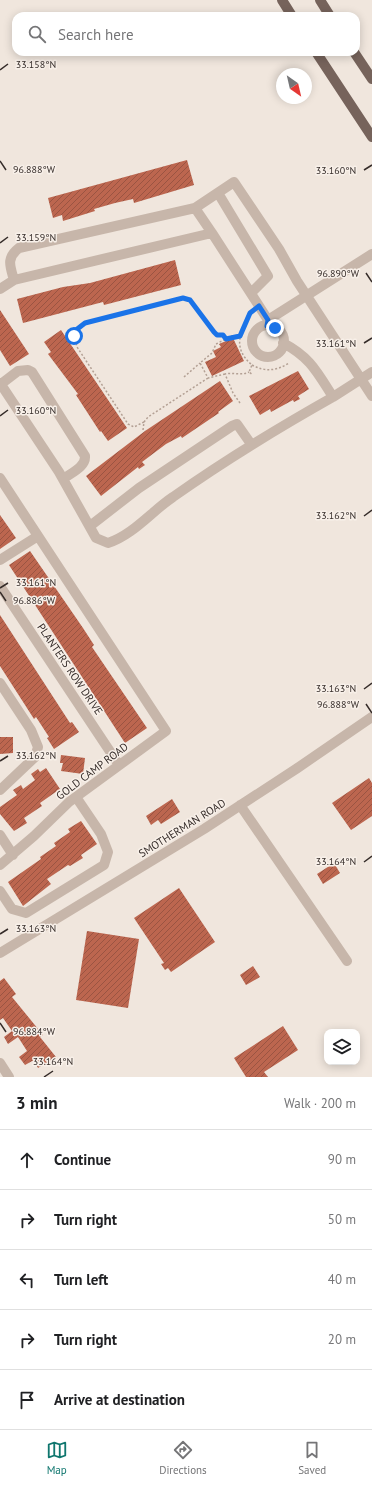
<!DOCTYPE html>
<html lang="en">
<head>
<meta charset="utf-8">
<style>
  :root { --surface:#fff; --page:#f2f2f2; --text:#202124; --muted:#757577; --line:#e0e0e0; --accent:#0f766e }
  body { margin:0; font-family:"PT Sans",sans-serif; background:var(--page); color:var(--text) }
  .controls { position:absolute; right:12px; bottom:12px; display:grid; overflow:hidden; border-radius:8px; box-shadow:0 2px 10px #0003 }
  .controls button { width:36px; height:36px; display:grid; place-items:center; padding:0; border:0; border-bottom:1px solid var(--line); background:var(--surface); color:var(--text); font:20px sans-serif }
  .compass { position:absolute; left:276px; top:68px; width:36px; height:36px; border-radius:50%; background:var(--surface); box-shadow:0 2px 10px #0003; rotate:146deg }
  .stop { position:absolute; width:12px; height:12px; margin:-9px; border:3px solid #1a73e8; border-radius:50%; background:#fff }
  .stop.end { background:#1a73e8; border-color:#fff; box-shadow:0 1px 4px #0008 }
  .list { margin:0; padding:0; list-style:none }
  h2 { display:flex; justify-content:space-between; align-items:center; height:52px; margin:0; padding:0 16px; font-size:17px }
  h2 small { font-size:13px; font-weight:400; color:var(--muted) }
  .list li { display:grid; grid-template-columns:26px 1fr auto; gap:12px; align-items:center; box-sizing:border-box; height:60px; padding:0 16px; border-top:1px solid var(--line) }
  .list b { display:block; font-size:15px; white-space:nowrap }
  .list em { font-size:13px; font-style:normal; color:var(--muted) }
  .icon { flex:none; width:22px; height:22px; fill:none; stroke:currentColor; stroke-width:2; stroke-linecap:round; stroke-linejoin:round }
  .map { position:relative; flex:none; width:372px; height:1077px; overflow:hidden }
  .search { position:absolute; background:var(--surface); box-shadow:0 2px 10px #0003; left:12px; right:12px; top:12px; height:44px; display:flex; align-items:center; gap:10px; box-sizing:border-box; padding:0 14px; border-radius:12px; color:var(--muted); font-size:15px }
  .sheet { height:352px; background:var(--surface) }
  nav { display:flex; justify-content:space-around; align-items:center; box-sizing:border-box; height:56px; border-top:1px solid var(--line); background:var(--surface); font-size:11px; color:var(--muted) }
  nav a { display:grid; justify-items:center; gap:2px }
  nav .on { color:var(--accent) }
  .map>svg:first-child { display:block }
  .building { fill:url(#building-hatch) }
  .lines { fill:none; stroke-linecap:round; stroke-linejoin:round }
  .path { stroke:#b3a094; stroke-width:1.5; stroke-dasharray:2 2; stroke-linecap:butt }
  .minor { stroke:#c7b6aa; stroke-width:10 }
  .major { stroke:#76635b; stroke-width:10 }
  .route { stroke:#1a73e8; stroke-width:5 }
  .ticks { fill:none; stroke:#352c29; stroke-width:1.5 }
  .labels { text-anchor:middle; stroke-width:3; stroke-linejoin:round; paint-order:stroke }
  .street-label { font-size:11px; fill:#352c29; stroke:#f8f0e9 }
  .ticks-label { font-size:10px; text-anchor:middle; fill:#352c29; stroke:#f8f0e9; stroke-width:3; stroke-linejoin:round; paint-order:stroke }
</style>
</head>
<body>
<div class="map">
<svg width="372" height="1077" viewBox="0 0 372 1077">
  <defs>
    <pattern id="building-hatch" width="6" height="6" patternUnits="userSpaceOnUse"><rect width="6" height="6" fill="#bc664f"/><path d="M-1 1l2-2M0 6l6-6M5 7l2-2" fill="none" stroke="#9a5442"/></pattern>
  </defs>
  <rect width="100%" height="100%" fill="#f0e6dd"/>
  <path class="building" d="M187 160 194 185 134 203 133 199 115 203 94 209 95 211 63 221 62 215 53 218 48 198Z
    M175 260 181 285 104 305 103 302 23 323 17 299 63 287 90 283Z
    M0 310 29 354 10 366 0 350Z
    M61 330 127 428 108 441 101 431 100 432 76 395 78 394 48 354 51 352 44 342Z
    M233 338 244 361 212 376 205 362 216 357 213 351 221 347 219 344Z
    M298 371 309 389 298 396 300 399 294 402 293 400 271 412 270 409 260 415 249 396Z
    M220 381 233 401 218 412 219 413 182 438 181 436 166 444 142 462 145 465 139 469 138 467 101 496 86 476 145 431Z
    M0 515 16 538 0 549Z
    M30 551 83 628 94 645 92 647 147 728 125 743 9 565Z
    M0 615 70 723 72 722 79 732 54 749 47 738 49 737 36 717 34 719 0 666Z
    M0 737H13V753L0 754Z
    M61 755 85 758 83 774 61 771 63 763H60Z
    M46 768 60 789 40 803 42 806 24 818 27 823 14 831 0 814V807L17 795 13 790 21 785 23 789 35 780 31 774 38 769 40 772Z
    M369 778 372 783V816L351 830 332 803Z
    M172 799 180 812 161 824 158 820 151 825 146 816Z
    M81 821 97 844 81 855 83 858 70 866 68 865 47 879 51 884 23 906 8 882 41 859 40 857 56 846 54 843 70 832 68 829Z
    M334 863 340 873 323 884 317 874Z
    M179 888 215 942 171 972 168 968 165 970 161 964 164 963 134 918Z
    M87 931 139 939 128 1008 76 1000Z
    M253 966 260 977 246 985 240 975Z
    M4 978 16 994 12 997 43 1035 40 1037 56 1057 38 1068 34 1060 25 1065 19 1057 27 1051 18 1037 8 1044 4 1037 12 1031 3 1018 0 1020V981Z
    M283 1026 298 1050 264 1072 268 1077H246L234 1058Z"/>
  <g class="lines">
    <path class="path" d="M251 312C241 331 231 347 252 365L249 372 253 375
      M252 365C265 372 277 371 289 363
      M225 374 208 378 200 363 212 353 216 344 232 336H239
      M184 377 200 363
      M240 403 233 393 225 374C233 372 242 376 249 372
      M144 422 134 427 128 424 77 347 74 336 81 325 183 298 193 304 214 333 217 335H223L226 339
      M143 430 144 422 148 417 208 378"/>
    <path class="minor" d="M218 193 268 276 251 293
      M195 208 234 182 279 249 297 281 372 396
      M14 280C10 266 6 258 19 248L195 208 212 233
      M0 289 14 280 212 233 268 320
      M267 325 268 320 372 254
      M252 341a16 16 0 1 1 32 0a16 16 0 1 1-32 0Z
      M0 383 59 472 96 538 108 543C133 535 152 511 173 497 224 461 278 428 333 397 317 372 310 357 283 343
      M1 384 18 371 28 370 32 372 85 456C86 467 71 473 63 479
      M333 397 372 372
      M0 478 166 731 69 802 34 836 0 865
      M90 526 139 488 232 426 237 424 251 444
      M0 560 38 536
      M0 586 119 765
      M0 683 31 730 38 747 35 757 0 790
      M240 805 347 961
      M0 835 13 855
      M0 891 12 909 26 913 104 865 108 852 101 834 76 797
      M0 953 204 829 296 769 372 717
      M0 1063 9 1077"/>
    <path class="major" d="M282 0 292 16
      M320 0 330 16
      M316 52 372 137
      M354 52 372 79"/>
  </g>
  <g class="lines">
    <path class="route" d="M74 336 76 330 85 323 183 298 190 300 214 332 217 335H223L226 339 240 336 250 313 259 306 268 320 267 326 275 328"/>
  </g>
  <path class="ticks" d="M0 70 8 64M0 161 6 170M364 170 372 165M0 243 8 237M366 273 372 282M364 343 372 338M0 416 8 410M364 516 372 510M0 588 8 583M0 592 6 601M364 689 372 683M366 704 372 713M0 761 8 756M364 862 372 856M0 934 8 929M0 1023 6 1032M44 1077 53 1071"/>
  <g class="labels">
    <g class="street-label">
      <text transform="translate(70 669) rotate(56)" y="4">PLANTERS ROW DRIVE</text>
      <text transform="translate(92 771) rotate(-37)" y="4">GOLD CAMP ROAD</text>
      <text transform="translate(182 828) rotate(-32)" y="4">SMOTHERMAN ROAD</text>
    </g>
  </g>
  <g class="ticks-label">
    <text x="36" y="68">33.158°N</text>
    <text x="34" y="173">96.888°W</text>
    <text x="336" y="174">33.160°N</text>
    <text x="36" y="241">33.159°N</text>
    <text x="338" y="277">96.890°W</text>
    <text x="336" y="347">33.161°N</text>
    <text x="36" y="414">33.160°N</text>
    <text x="336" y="519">33.162°N</text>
    <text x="36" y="586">33.161°N</text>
    <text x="34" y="604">96.886°W</text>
    <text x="336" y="692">33.163°N</text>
    <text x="338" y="708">96.888°W</text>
    <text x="36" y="759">33.162°N</text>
    <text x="336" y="865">33.164°N</text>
    <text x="36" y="932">33.163°N</text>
    <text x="34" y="1035">96.884°W</text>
    <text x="53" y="1065">33.164°N</text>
  </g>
</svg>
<div class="controls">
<button><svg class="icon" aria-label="layers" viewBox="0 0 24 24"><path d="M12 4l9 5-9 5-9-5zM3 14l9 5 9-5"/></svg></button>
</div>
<svg class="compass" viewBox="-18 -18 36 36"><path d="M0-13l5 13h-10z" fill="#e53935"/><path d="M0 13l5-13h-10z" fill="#757577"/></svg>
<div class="stop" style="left:74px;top:336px"></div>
<div class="stop end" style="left:275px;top:328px"></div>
<div class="search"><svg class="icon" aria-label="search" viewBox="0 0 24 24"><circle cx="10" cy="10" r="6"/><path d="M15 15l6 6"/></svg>Search here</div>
</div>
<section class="sheet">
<h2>3 min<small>Walk · 200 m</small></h2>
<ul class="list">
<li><svg class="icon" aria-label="ahead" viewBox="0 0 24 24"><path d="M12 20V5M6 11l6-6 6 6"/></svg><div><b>Continue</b></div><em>90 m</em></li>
<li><svg class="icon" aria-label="right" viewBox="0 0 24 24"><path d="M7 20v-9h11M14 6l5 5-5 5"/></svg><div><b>Turn right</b></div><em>50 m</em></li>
<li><svg class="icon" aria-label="left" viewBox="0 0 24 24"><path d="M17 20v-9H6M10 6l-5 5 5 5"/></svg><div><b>Turn left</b></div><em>40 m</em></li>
<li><svg class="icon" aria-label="right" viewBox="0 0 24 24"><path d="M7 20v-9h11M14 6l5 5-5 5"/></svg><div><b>Turn right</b></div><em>20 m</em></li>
<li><svg class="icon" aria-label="arrive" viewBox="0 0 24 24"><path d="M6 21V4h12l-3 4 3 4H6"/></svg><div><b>Arrive at destination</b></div></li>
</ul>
</section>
<nav>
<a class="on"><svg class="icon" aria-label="map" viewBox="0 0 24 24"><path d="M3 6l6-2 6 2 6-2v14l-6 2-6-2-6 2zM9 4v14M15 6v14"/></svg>Map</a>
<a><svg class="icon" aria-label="directions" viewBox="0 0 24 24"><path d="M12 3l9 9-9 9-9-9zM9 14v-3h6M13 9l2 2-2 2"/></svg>Directions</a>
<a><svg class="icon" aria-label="saved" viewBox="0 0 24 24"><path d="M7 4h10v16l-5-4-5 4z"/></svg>Saved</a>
</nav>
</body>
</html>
